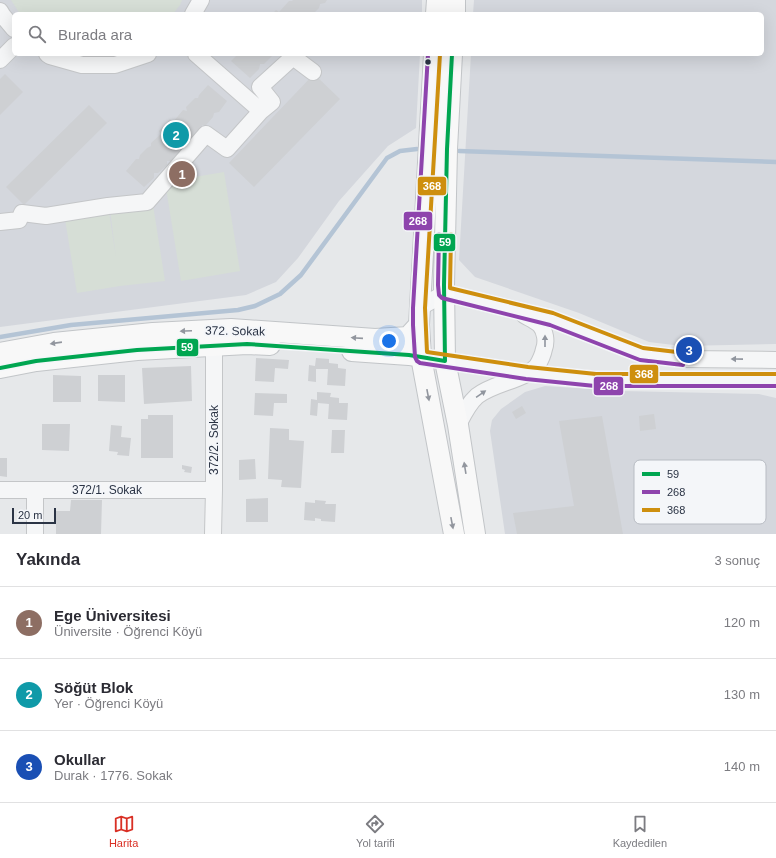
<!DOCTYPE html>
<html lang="tr">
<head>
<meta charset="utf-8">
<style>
  :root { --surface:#fff; --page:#f7f7f7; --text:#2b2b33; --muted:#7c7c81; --line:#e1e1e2; --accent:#d93025 }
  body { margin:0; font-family:Helvetica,sans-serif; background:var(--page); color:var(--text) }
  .scale { position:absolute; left:12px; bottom:10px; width:44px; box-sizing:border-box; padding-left:4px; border:2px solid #2b3445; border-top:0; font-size:11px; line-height:14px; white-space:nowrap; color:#2b3445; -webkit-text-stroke:3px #f4f6f9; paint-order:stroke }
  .you { position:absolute; left:389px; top:341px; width:14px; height:14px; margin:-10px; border:3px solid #fff; border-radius:50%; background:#1a73e8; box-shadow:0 0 0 6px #1a73e833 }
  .badge { display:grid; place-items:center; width:26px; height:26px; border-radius:50%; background:var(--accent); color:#fff; font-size:13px; font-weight:700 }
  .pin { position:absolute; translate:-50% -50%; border:2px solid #fff; box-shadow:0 1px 4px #0006 }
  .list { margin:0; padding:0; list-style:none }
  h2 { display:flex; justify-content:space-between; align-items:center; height:52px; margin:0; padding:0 16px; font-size:17px }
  h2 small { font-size:13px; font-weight:400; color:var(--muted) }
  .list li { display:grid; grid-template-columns:26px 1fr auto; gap:12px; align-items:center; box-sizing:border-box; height:72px; padding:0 16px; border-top:1px solid var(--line) }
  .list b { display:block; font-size:15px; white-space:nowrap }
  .list p { margin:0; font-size:13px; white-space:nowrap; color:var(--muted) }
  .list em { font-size:13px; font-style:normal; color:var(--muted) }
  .icon { flex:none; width:22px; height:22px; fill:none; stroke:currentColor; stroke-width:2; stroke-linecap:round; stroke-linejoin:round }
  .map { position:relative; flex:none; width:776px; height:534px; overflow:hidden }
  .search { position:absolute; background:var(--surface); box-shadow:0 4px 16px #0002; left:12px; right:12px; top:12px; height:44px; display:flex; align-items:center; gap:10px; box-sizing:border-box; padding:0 14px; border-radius:6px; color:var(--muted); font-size:15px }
  .sheet { height:268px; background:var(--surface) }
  nav { display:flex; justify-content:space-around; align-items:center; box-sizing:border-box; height:56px; border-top:1px solid var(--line); background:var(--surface); font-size:11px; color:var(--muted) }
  nav a { display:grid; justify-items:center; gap:2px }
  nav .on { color:var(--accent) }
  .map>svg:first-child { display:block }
  .built { fill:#d4d7dd }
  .green { fill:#d6ded6 }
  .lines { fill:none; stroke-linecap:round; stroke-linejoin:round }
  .stream { stroke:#b4c4d5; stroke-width:4.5 }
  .building { fill:#ced0d3 }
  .minor-casing { stroke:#c4c6c8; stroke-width:18 }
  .major-casing { stroke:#c2c5c8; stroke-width:22 }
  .minor { stroke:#f5f6f7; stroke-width:16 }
  .major { stroke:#f8f8f8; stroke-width:20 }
  .bus-1-casing { stroke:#f4f6f9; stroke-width:7 }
  .bus-2-casing { stroke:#f4f6f9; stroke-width:7 }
  .bus-3-casing { stroke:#f4f6f9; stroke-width:7 }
  .bus-1 { stroke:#00a651; stroke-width:4 }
  .bus-2 { stroke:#8e44ad; stroke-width:4 }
  .bus-3 { stroke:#ce8f0e; stroke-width:4 }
  .oneway { fill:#92969e }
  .oneway2 { fill:#90959e }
  .bus-dot { fill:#2b3445; stroke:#f4f6f9; stroke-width:1.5 }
  .labels { text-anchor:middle; stroke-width:4; stroke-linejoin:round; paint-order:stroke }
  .street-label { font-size:12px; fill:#2b3445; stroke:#f4f6f9 }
  .key { fill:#f4f6f9; stroke:#b8bcc3; stroke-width:1 }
  .key-label { font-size:11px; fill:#2b3445 }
  .line-badge { stroke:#f4f6f9; stroke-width:1.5 }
  .badge-label { font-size:11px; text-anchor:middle; font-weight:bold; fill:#fff }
</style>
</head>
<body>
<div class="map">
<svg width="776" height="534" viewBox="0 0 776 534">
  <rect width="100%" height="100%" fill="#e6e8ea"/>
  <path class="built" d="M0 0H422V14H14V54H420L416 128 388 146 339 201 298 258 276 282 246 295 0 327Z
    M474 0H776V344L682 346 649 342 579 313 475 277 459 260 471 54H762V14H473Z
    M545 386 622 391 759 394 776 398V534H505L490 431 492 420 501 409 525 392Z"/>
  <path class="green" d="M11 0H182L180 5 173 14H20Z
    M224 172 240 271 181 281 165 182Z
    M153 205 165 281 120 286 77 293 64 213 108 206 116 257 110 210Z"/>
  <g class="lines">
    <path class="stream" d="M459 151 776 162
      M0 337 71 325 238 310 255 306 280 294 301 275 387 158 400 151 417 149"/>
  </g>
  <path class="building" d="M292 0H327L325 3 320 4 319 8 313 14H272L276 10 279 12 289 1H293Z
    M238 54H273L272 56 264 64H260L259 69 250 78 231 61Z
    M5 74 23 92 0 115V79Z
    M314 74 340 99 254 187 229 163Z
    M208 85 227 101 219 112 214 113 213 117 206 125H202L201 129 192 137 193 139 183 150 179 149V153L172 161H167V165L158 173H154V178L144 187 126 171 136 159H139L140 155 147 148 151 146V143L161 134 159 131 170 119 173 122 183 110 187 111 186 107 195 98H198L199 95Z
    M89 105 107 123 24 205 6 187Z
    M256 358 289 360 288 369 275 368 274 382 255 381Z
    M316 358 329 359V363L338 364V368L346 369 345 386 327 385 328 369H316V382L308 381 309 365 315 366Z
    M191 366 192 401 144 404 142 368Z
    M53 375 81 376V402H53Z
    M98 375H125V402L98 401Z
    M317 392 331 393 330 397 339 398V403H348L347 420 328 419 329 404 318 403 317 416 310 415 311 399 317 400Z
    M255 393 287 394V403H274L273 416 254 415Z
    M522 406 526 413 516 419 512 412Z
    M654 414 656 429 640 431 639 416Z
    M148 415H173V458H141V419H148Z
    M602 416 623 534H517L513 513 574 506 559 421Z
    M42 424H70L69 451 42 450Z
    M111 425 122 426 121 437 131 438 129 456 117 455 118 452 109 451Z
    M270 428 289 429V440L304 441 301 488 281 487 282 480 268 479Z
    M332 430H345L344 453H331Z
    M0 458H7V477L0 476Z
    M255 459 256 479 239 480V460Z
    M182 465 192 467 191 473 184 472 185 470 182 469Z
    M268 498V522H246V499Z
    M71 500H102L101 534H56V511H70Z
    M315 500 326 501 325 504H336L335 522 321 521V519L315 518V521L304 520 305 502 315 503Z"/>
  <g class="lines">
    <defs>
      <path id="minor" d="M0 11 3 16 14 29
        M193 14 201 0
        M47 54 50 56 82 65H115L148 54
        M196 54 261 111
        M0 60 14 46
        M0 222 19 220 22 213 46 216 108 206 147 202 206 134 227 149 261 111 272 102 260 87 293 57 313 72
        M419 308 445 293 516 310 552 319 642 354 684 359 776 360
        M421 357 527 373 596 380H776
        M458 425C463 415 468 404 477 396 493 383 525 380 537 366 540 361 543 354 544 349 547 341 545 331 540 325 536 321 529 318 524 315
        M0 490H214
        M35 491V534
        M213 534 214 490V345"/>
      <path id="major" d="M436 14 437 0
        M455 14V0
        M434 54 419 325 421 357 454 534
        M452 54 447 149 444 285 445 361 458 425 475 534
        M352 351 409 355 421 357
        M0 353 54 343 153 333 231 329 375 339 408 337 419 325
        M0 368 36 361 137 350 247 344 270 345"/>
    </defs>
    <use href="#minor" class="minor-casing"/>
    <use href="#major" class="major-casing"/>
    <use href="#minor" class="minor"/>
    <use href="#major" class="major"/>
    <defs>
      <path id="bus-1" d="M0 368 36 361 137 350 247 344 409 355 445 361 444 285 447 149 452 54"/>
      <path id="bus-2" d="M428 54 413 308V325L415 357 417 361 420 363 526 379 595 386H776
        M439 234 438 285 439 295 442 298 550 325 640 360 683 365"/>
      <path id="bus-3" d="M440 54 425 308 427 352 528 367 596 374H776
        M451 234 450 288 553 313 643 348 685 353"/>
    </defs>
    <use href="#bus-1" class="bus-1-casing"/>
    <use href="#bus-2" class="bus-2-casing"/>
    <use href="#bus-3" class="bus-3-casing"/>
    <use href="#bus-1" class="bus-1"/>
    <use href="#bus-2" class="bus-2"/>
    <use href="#bus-3" class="bus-3"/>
  </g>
  <defs><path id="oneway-solid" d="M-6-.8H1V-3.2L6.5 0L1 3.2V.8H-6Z"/></defs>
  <g class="oneway">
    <use href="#oneway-solid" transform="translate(186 331) rotate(177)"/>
    <use href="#oneway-solid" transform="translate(357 338) rotate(-176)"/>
    <use href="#oneway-solid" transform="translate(56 343) rotate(172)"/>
    <use href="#oneway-solid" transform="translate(428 395) rotate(79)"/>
    <use href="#oneway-solid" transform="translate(465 468) rotate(-99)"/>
    <use href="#oneway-solid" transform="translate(452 523) rotate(79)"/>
  </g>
  <g class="oneway2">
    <use href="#oneway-solid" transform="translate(545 341) rotate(-90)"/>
    <use href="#oneway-solid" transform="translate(737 359) rotate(-179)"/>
    <use href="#oneway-solid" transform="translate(481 394) rotate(-35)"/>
  </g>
  <circle class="bus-dot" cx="428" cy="62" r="3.5"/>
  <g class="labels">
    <g class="street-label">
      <text transform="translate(235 331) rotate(1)" y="4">372. Sokak</text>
      <text transform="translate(214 440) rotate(-90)" y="4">372/2. Sokak</text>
      <text x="107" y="494">372/1. Sokak</text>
    </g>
  </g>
  <rect x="634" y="460" width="132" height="64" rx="6" class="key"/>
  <rect x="642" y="472" width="18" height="4" fill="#00a651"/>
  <rect x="642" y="490" width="18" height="4" fill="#8e44ad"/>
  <rect x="642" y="508" width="18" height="4" fill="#ce8f0e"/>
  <g class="key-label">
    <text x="667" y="478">59</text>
    <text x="667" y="496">268</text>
    <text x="667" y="514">368</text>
  </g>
  <g class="line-badge">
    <rect x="417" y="176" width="30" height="20" rx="4" fill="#ce8f0e"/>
    <rect x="403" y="211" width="30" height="20" rx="4" fill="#8e44ad"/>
    <rect x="433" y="233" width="23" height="19" rx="4" fill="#00a651"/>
    <rect x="176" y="338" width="23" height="19" rx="4" fill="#00a651"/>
    <rect x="629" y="364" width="30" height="20" rx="4" fill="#ce8f0e"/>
    <rect x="593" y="376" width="31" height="20" rx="4" fill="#8e44ad"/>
  </g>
  <g class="badge-label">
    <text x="432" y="190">368</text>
    <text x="418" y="225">268</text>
    <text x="445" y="246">59</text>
    <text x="187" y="351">59</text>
    <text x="644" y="378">368</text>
    <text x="609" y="390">268</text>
  </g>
</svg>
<div class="scale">20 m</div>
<div class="you"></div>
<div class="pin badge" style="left:182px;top:174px;background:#8d6e63">1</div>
<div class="pin badge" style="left:176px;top:135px;background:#0f9aa8">2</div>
<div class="pin badge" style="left:689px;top:350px;background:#1a4fb4">3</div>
<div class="search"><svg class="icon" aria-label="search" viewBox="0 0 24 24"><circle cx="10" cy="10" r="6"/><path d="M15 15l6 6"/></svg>Burada ara</div>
</div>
<section class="sheet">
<h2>Yakında<small>3 sonuç</small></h2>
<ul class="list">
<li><span class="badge" style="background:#8d6e63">1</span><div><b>Ege Üniversitesi</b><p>Üniversite · Öğrenci Köyü</p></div><em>120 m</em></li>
<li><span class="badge" style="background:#0f9aa8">2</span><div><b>Söğüt Blok</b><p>Yer · Öğrenci Köyü</p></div><em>130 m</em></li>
<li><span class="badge" style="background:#1a4fb4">3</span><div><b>Okullar</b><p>Durak · 1776. Sokak</p></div><em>140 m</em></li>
</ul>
</section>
<nav>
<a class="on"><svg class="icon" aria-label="map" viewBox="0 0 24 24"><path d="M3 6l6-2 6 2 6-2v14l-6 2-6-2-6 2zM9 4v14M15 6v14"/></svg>Harita</a>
<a><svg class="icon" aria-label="directions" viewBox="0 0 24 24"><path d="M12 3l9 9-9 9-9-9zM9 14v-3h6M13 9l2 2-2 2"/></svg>Yol tarifi</a>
<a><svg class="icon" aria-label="saved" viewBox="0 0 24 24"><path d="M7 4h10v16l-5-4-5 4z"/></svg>Kaydedilen</a>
</nav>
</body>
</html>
